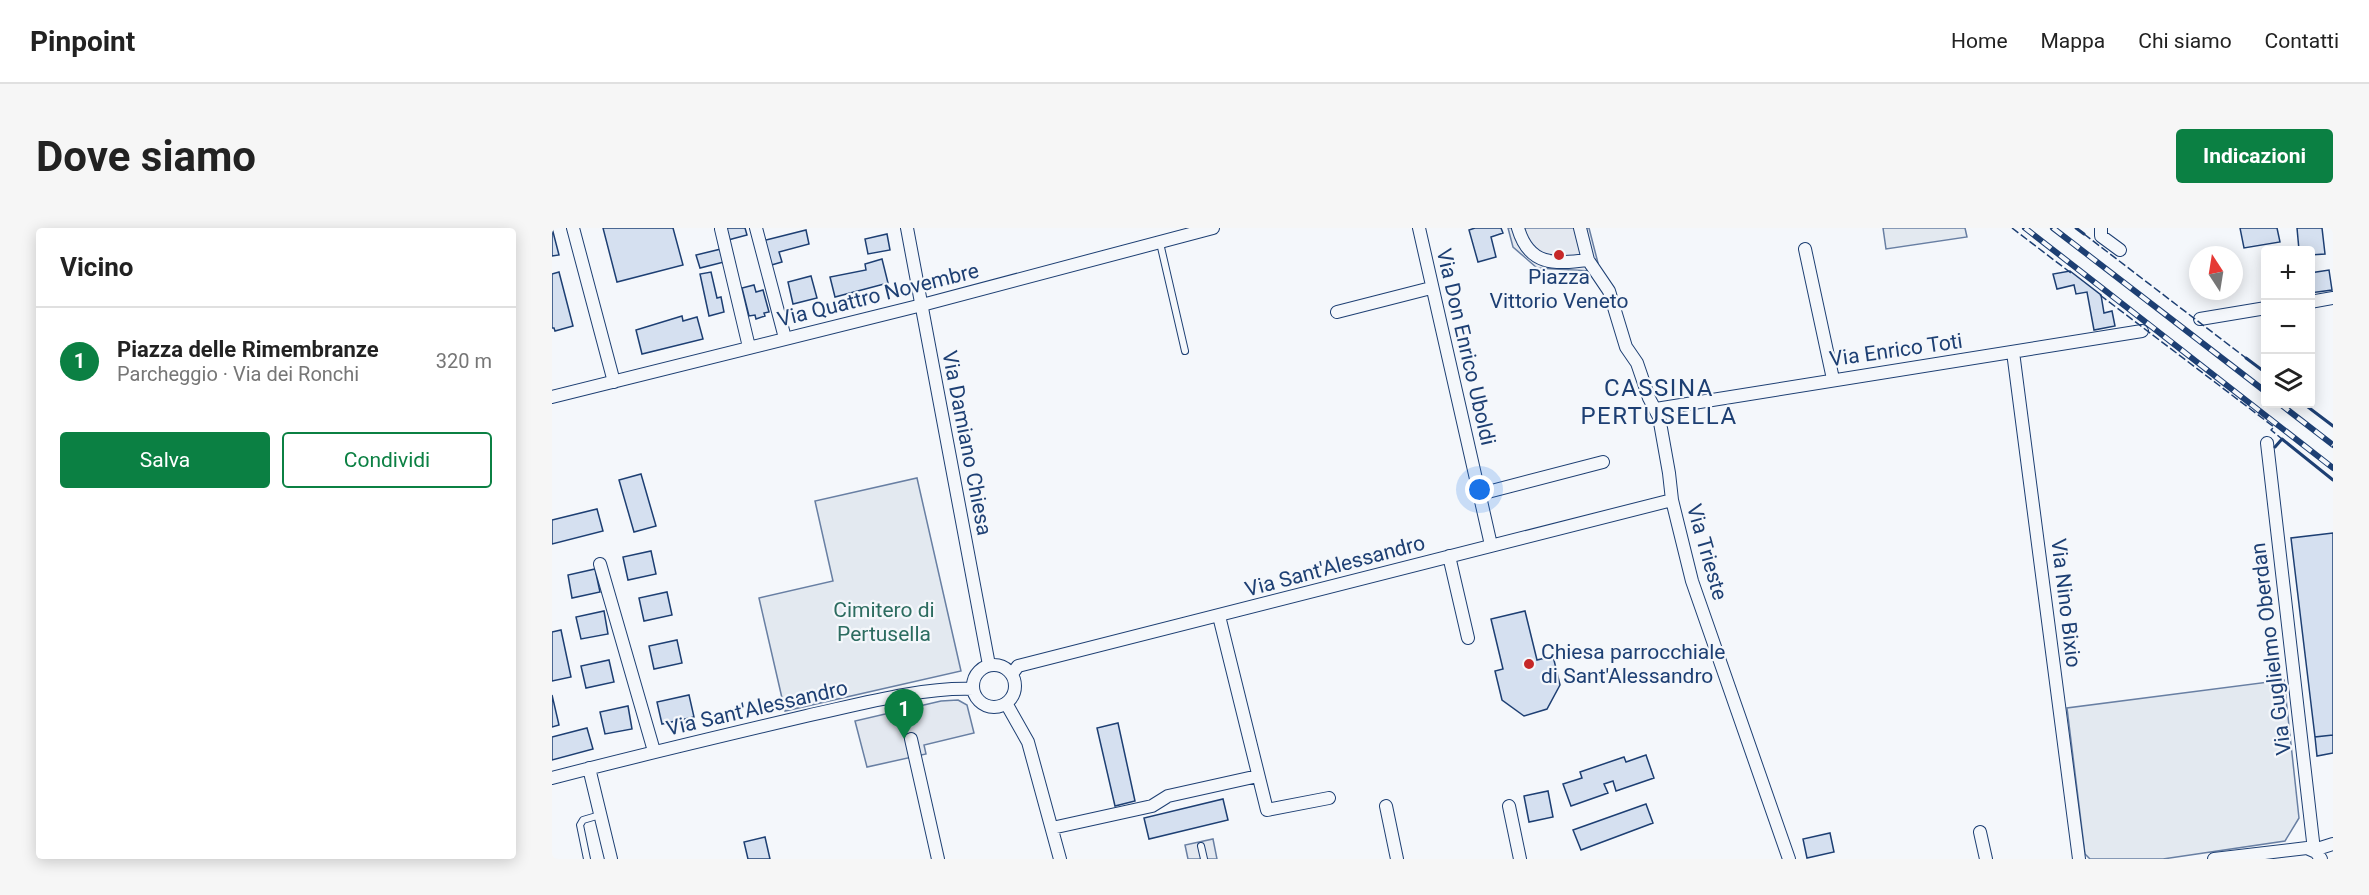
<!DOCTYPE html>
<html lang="it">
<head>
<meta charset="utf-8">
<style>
  :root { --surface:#fff; --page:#f6f6f6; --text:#222; --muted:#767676; --line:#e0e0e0; --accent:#0b8043 }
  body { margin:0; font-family:Roboto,sans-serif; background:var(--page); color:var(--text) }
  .controls { position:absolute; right:18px; top:18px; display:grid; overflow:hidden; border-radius:6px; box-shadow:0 3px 15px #0003 }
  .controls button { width:54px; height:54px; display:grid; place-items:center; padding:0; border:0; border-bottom:2px solid var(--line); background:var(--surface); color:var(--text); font:30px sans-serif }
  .compass { position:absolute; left:1637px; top:18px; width:54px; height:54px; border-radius:50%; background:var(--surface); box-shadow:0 3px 15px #0003; rotate:348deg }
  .you { position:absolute; left:928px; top:262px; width:21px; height:21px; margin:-15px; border:4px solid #fff; border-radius:50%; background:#1a73e8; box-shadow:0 0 0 9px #1a73e833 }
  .badge { display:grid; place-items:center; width:39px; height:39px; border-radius:50%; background:var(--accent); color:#fff; font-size:20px; font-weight:700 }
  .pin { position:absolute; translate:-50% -50px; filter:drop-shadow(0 2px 3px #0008) }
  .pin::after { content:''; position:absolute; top:32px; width:21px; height:18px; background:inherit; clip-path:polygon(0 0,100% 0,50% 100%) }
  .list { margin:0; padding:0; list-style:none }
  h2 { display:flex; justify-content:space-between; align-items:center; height:78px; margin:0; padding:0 24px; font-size:26px }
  h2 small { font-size:20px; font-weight:400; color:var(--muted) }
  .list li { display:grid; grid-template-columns:39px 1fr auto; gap:18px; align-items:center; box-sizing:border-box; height:108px; padding:0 24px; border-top:2px solid var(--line) }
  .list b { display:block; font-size:22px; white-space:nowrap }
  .list p { margin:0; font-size:20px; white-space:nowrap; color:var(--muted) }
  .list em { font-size:20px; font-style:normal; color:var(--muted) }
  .actions { display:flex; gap:12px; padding:18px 24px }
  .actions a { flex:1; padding:14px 0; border:2px solid var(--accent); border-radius:6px; text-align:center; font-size:21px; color:var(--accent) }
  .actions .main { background:var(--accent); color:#fff }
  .icon { flex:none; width:33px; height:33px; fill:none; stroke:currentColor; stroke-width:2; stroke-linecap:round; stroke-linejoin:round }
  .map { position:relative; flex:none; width:1781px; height:631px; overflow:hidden; border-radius:6px }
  header { display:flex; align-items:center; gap:36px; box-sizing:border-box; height:84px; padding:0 30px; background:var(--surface); border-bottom:2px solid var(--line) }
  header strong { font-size:28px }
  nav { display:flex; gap:33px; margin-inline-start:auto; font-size:21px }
  .intro { display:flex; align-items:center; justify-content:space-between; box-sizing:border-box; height:144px; padding:0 36px }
  h1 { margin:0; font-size:42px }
  .button { padding:15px 27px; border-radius:6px; background:var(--accent); color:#fff; font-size:21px; font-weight:700 }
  main { display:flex; gap:36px; padding:0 36px }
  aside { flex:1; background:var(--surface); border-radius:6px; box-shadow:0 3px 15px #0003 }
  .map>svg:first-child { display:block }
  .green { fill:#e3e9f0; stroke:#687fa3; stroke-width:1.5 }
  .parking { fill:#e3e8f0; stroke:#687fa3; stroke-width:1.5 }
  .building { fill:#d5e0f0; stroke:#1d3f73; stroke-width:1.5 }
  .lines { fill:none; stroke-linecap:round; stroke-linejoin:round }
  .lane-casing { stroke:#1d3f73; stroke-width:8 }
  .street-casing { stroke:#1d3f73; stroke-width:14 }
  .lane { stroke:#f4f7fb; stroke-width:6 }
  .street { stroke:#f4f7fb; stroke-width:12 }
  .rail-casing { stroke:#1d3f73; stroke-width:6 }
  .rail { stroke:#f4f7fb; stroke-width:4; stroke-dasharray:11; stroke-linecap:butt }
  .fence { stroke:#1d3f73; stroke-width:1.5; stroke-dasharray:8 3; stroke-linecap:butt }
  .wall { stroke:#1d3f73; stroke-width:3 }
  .poi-dot { fill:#c62828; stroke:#f4f7fb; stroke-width:2 }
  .labels { text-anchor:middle; stroke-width:4.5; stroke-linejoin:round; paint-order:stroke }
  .poi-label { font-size:21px; fill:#1d3f73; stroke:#f4f7fb }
  .street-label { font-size:21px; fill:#1d3f73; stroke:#f4f7fb }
  .park-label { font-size:21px; fill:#2c6c60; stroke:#f4f7fb }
  .quarter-label { font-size:24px; letter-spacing:1.5px; fill:#1d3f73; stroke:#f4f7fb }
</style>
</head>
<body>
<header>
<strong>Pinpoint</strong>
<nav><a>Home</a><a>Mappa</a><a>Chi siamo</a><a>Contatti</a></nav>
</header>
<div class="intro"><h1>Dove siamo</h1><a class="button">Indicazioni</a></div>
<main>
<aside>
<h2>Vicino<small></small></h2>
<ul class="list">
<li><span class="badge">1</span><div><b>Piazza delle Rimembranze</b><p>Parcheggio · Via dei Ronchi</p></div><em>320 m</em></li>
</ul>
<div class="actions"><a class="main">Salva</a><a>Condividi</a></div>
</aside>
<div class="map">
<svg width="1781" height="631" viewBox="0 0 1781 631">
  <rect width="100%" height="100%" fill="#f4f7fb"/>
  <path class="green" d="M1331 0H1413L1415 9 1334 21Z
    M365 250 409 443 233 483 207 370 281 353 263 273Z
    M1732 452 1747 590 1733 613 1611 631H1538L1533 626 1515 480Z"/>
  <path class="parking" d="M956 0H1037L1046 35 1038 43 985 40 961 19Z
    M406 472 415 477 422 505 372 517 374 526 315 539 303 493 389 473Z
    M661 611 665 631H636L633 617Z"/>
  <path class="building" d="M0 0 7 27 0 28Z
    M51 0H121L131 37 65 54Z
    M173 0H193L195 7 176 12Z
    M923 0H949L951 5 939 9 944 29 926 34 917 2Z
    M1688 0H1725L1728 14 1692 20Z
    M1745 0H1770L1773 26 1758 27V22H1747Z
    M254 2 257 16 227 24 230 34 216 38 210 13Z
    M335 6 338 22 316 26 313 11Z
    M169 21 172 34 148 40 144 27Z
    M330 31 336 55 283 69 278 49 314 42 313 36Z
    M1777 42 1780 62 1758 65V45Z
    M1518 43 1549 67 1552 85 1560 83 1563 98 1542 102 1535 64 1524 66 1522 57 1505 61 1501 46Z
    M7 44 21 98 3 103 2 100H0V46Z
    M159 44 165 70 169 69 172 84 157 88 148 46Z
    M259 48 265 70 241 76 236 54Z
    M202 57 204 64 211 62 217 84 212 85 213 88 204 91 203 87 197 88 190 60Z
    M130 88 131 93 145 89 151 111 90 126 84 102Z
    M89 246 104 298 82 304 67 252Z
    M45 281 51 303 0 316V292Z
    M1781 305V507L1763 509 1739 310Z
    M99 323 104 346 76 352 71 329Z
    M43 341 48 364 20 370 16 347Z
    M115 364 120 387 92 393 87 370Z
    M52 383 56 406 29 411 24 389Z
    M973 383 985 432 1001 428 1008 457 995 481 972 488 950 472 943 443 951 441 939 391Z
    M9 402 19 449 0 453V404Z
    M125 412 130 435 102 441 97 418Z
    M57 432 62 454 34 460 29 438Z
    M0 467 7 497 0 499Z
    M137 467 142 489 110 496 105 474Z
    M76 478 80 501 53 506 48 484Z
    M566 495 583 573 563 578 545 500Z
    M35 500 41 521 0 532V509Z
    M1781 507V525L1765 528 1763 509Z
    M1094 527 1102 550 1064 563 1061 553 1052 556 1056 565 1019 578 1011 556 1030 550 1028 544 1072 529 1074 534Z
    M996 563 1001 589 977 594 972 568Z
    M671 571 676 592 597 611 592 590Z
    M1094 576 1101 595 1029 622 1021 602Z
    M1278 605 1282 624 1255 630 1251 611Z
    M213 609 218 631H196L192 614Z"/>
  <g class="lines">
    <defs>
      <path id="lane" d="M608 15 633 123
        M649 618 652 631
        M35 631 28 597 31 592 48 587"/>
      <path id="street" d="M21 0 62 154
        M204 0 233 110
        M355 0 437 437
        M867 0 939 317
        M966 0C977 38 1002 36 1036 32
        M1028 0 1036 32 1057 63 1074 119 1085 135 1097 170 1107 189 1117 245 1120 272 1140 353 1237 631
        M1549 0V8L1568 22
        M169 1 197 119
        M1253 21 1281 151
        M1758 74 1781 70
        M785 84 879 60
        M1648 91 1714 80
        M1461 124 1527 631
        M0 169 370 77 661 0
        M1104 181 1590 103
        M1715 215 1762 622 1781 616
        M928 266 1051 234
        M897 328 916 410
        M48 336 102 523
        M667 388 715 582 777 570
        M421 458a21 21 0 1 1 42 0a21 21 0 1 1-42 0Z
        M460 446 466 438 1120 272
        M454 475 476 514 508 631
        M359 511 386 631
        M37 540 59 631
        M0 550C84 528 169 508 254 488 305 477 369 459 421 461
        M834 578 845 631
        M957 578 968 631
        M500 600 600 578 616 568 706 548
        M1428 604 1434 631
        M1662 631 1755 620 1764 624 1769 631"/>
    </defs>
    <use href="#lane" class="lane-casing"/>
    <use href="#street" class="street-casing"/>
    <use href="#lane" class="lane"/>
    <use href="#street" class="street"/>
    <defs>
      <path id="rail" d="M1473 0 1781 240
        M1501 0 1714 164
        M1728 176 1781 217"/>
    </defs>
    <use href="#rail" class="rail-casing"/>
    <use href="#rail" class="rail"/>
    <path class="fence" d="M1460 0 1519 45
      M1532 6 1694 130
      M1548 67 1722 199 1719 202 1730 211"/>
    <path class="wall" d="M1524 0 1532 6
      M1694 130 1714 145
      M1752 176 1781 198
      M1723 219 1730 211 1781 252"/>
  </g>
  <g class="poi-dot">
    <circle cx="1007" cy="27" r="6"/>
    <circle cx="977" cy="436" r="6"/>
  </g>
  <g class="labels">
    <g class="poi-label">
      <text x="1007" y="56">Piazza<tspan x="1007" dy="24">Vittorio Veneto</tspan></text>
      <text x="989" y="431" text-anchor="start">Chiesa parrocchiale<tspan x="989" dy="24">di Sant'Alessandro</tspan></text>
    </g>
    <g class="street-label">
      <text transform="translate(326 67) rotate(-14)" y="7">Via Quattro Novembre</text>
      <text transform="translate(914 119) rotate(77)" y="7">Via Don Enrico Uboldi</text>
      <text transform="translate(1344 122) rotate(-8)" y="7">Via Enrico Toti</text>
      <text transform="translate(415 215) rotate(79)" y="7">Via Damiano Chiesa</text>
      <text transform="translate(1155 324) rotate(74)" y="7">Via Trieste</text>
      <text transform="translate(783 338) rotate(-15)" y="7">Via Sant'Alessandro</text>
      <text transform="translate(1514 375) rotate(83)" y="7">Via Nino Bixio</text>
      <text transform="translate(1719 421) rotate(-97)" y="7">Via Guglielmo Oberdan</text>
      <text transform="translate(205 480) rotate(-13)" y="7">Via Sant'Alessandro</text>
    </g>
    <g class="park-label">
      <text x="332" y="389">Cimitero di<tspan x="332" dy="24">Pertusella</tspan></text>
    </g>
    <g class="quarter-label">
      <text x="1107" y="168">CASSINA<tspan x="1107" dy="28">PERTUSELLA</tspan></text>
    </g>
  </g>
</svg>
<div class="controls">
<button>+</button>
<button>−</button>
<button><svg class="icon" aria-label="layers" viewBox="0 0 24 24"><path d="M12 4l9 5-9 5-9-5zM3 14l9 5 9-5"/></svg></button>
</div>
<svg class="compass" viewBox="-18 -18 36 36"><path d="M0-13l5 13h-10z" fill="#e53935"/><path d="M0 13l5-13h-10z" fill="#767676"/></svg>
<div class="you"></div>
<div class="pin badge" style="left:352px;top:511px">1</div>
</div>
</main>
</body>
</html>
